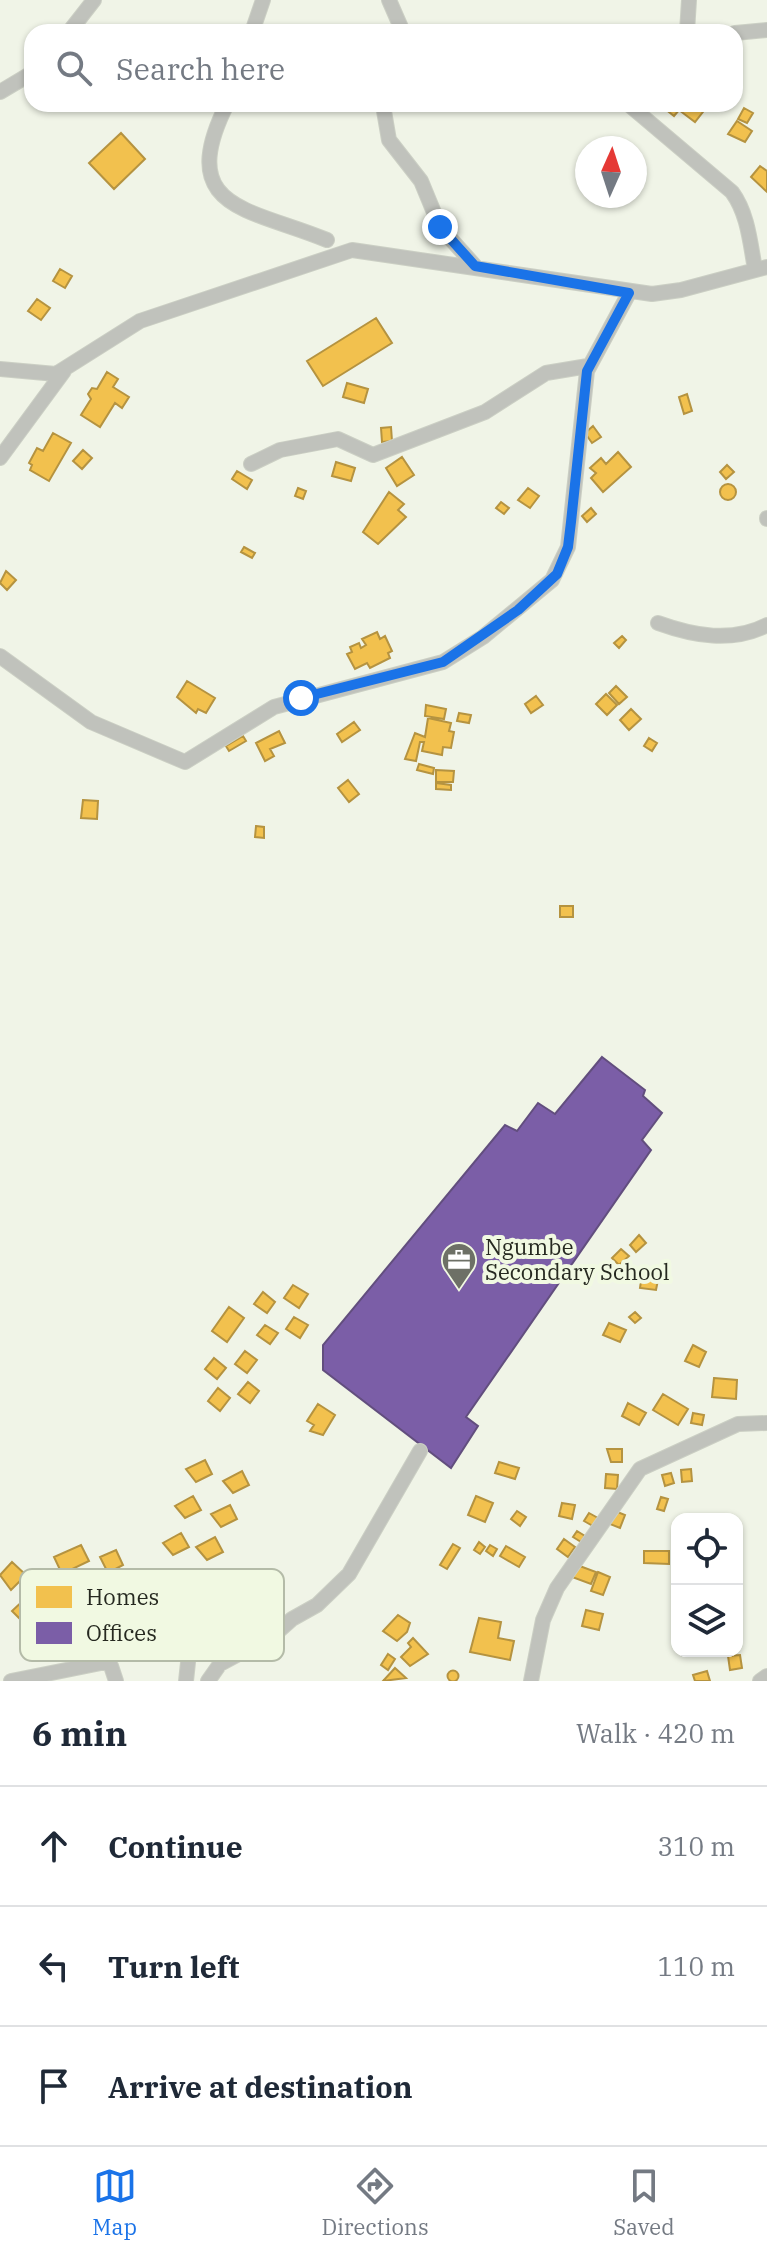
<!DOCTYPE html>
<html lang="en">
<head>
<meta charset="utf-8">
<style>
  :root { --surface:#fff; --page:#f6f6f7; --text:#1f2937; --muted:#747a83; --line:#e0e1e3; --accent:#1a73e8 }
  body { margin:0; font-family:"IBM Plex Serif",serif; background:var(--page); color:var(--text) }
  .controls { position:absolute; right:24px; bottom:24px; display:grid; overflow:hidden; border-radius:16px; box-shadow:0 2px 6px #0004 }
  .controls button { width:72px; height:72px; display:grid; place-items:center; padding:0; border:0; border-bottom:2px solid var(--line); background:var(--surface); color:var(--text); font:40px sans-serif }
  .compass { position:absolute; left:575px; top:136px; width:72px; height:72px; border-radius:50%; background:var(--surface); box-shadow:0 2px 6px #0004; rotate:3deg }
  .stop { position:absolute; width:24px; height:24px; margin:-18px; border:6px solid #1a73e8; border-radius:50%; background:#fff }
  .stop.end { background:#1a73e8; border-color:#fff; box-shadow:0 2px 8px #0008 }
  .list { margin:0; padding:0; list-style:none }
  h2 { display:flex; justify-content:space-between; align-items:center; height:104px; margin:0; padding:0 32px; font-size:34px }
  h2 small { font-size:26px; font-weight:400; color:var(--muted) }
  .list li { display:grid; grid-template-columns:52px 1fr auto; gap:24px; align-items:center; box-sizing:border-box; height:120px; padding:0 32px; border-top:2px solid var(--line) }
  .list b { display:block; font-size:30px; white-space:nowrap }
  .list em { font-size:26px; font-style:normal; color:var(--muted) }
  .icon { flex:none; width:44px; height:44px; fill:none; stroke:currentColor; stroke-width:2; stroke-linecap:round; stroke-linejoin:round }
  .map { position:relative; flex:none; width:767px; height:1681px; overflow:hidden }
  .search { position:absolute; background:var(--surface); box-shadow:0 2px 6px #0004; left:24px; right:24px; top:24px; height:88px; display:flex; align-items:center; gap:20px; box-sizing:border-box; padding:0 28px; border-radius:24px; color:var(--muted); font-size:30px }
  .sheet { height:464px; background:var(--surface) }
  nav { display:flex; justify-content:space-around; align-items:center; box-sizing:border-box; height:112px; border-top:2px solid var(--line); background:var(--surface); font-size:22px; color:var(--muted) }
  nav a { display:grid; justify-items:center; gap:4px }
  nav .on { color:var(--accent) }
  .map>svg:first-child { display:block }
  .homes { fill:#f2c14e; stroke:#b59340; stroke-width:2 }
  .offices { fill:#7b5ea7; stroke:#624e7e; stroke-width:2 }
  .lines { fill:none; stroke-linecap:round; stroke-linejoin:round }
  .minor-casing { stroke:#cbcfc4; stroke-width:16 }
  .minor { stroke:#c0c2bc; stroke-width:14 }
  .route { stroke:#1a73e8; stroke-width:10 }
  .labels { text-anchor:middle; stroke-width:8; stroke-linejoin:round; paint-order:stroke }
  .poi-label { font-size:22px; fill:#262920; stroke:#f1f9e2; text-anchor:start }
  .key { fill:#f1f9e2; stroke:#b4bba8; stroke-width:2 }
  .key-label { font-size:22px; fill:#262920 }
</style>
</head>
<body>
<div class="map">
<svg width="767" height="1681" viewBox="0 0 767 1681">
  <rect width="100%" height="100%" fill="#f0f4e7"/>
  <path class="homes" d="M664 104H700L706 108 695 122 679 110 674 116 664 108Z
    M744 108 753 113 747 123 738 119Z
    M737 121 752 131 745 142 728 134Z
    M121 133 145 159 114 189 89 163Z
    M760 166 767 171V192L751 177Z
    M60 269 72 276 65 288 53 281Z
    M37 299 50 308 41 320 28 311Z
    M376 318 392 343 323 386 307 361Z
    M107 372 118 379 113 387 129 397 122 408 115 403 100 427 81 415 91 399 88 394 92 388 97 389Z
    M347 383 368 389 364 403 343 397Z
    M687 394 692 411 684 414 679 397Z
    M593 426 601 437 592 443 585 433Z
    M391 427 392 441 382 442 381 428Z
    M53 433 71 443 49 481 30 470 32 465 29 463 37 448 43 451Z
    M83 450 92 458 82 469 73 461Z
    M618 452 631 467 603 492 591 478 596 473 590 468 601 458 606 464Z
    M402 457 414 475 397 486 386 468Z
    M336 462 355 468 351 481 332 476Z
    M727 465 734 472 726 479 720 472Z
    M237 471 252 480 247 489 232 479Z
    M720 492a8 8 0 1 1 16 0a8 8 0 1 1-16 0Z
    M298 488 306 491 303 499 295 496Z
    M528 488 539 496 530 508 518 500Z
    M389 492 404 504 398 510 406 517 378 544 363 532Z
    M501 502 509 508 504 514 496 508Z
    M591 508 596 514 587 522 582 516Z
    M244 547 255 553 252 558 241 552Z
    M6 571 16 580 7 590 0 583Z
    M377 632 380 639 385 636 392 651 388 653 390 658 370 668 367 663 355 669 347 654 352 652 350 647 359 643 361 648 366 645 362 639Z
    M622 636 626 640 619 648 614 643Z
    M187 681 215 698 206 713 198 709 196 713 177 697Z
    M616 686 627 697 619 704 609 693Z
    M606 694 617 705 607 715 596 704Z
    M536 696 543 705 531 713 525 704Z
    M426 705 446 709 444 719 425 716Z
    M631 709 641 719 629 730 620 720Z
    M459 713 471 715 469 723 457 721Z
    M428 718 451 723 449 731 454 732 451 748 443 747 442 755 422 751 424 742H420L416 761 405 759 415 733 425 737Z
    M354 722 360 730 342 742 337 734Z
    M279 731 285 743 270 749 274 756 265 761 256 743Z
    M243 736 246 741 229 751 226 746Z
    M649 738 657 743 652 751 644 746Z
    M419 764 434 768 433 774 417 770Z
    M436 770 454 771 453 782H436Z
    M348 780 359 794 349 802 338 788Z
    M436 783 451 785V790L436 789Z
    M83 800 98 801 97 819 81 818Z
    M256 826 264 827V838L255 837Z
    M560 906H573V917H560Z
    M604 1064 615 1073 570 1130 559 1121Z
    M612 1090 622 1098 587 1144 576 1136Z
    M646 1100 655 1109 651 1112 642 1104Z
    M539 1111 552 1122 547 1128 544 1126 531 1147 518 1137Z
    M613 1128 623 1136 588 1181 577 1173Z
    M630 1143 641 1152 606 1197 595 1188Z
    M535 1155 544 1163 508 1207 498 1199Z
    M552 1169 562 1177 526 1222 516 1213Z
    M572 1182 581 1190 544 1235 535 1228Z
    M479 1190 496 1204 475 1230 458 1216Z
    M589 1196 600 1204 563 1252 552 1244Z
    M474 1232 485 1242 448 1287 436 1277Z
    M639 1235 646 1243 636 1252 630 1245Z
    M529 1237 539 1245 501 1292 491 1284Z
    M491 1247 502 1255 465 1300 455 1292Z
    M621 1249 629 1256 619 1265 612 1258Z
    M547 1250 559 1259 520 1305 509 1296Z
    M643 1267 660 1270 656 1290 640 1288Z
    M293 1285 308 1294 299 1308 284 1298Z
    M382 1285 387 1290 381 1298 375 1293Z
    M263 1292 275 1302 267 1313 254 1304Z
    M418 1298 465 1333 482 1310 497 1321 469 1359 451 1345 428 1376 442 1386 415 1423 403 1414 423 1388 376 1354Z
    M229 1307 244 1318 227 1342 212 1331Z
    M635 1312 641 1318 635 1323 629 1317Z
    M294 1317 308 1325 300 1338 286 1329Z
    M609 1323 626 1330 620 1342 603 1335Z
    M265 1325 278 1333 270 1344 257 1335Z
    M693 1345 706 1352 699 1367 685 1361Z
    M245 1351 257 1360 247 1373 235 1364Z
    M214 1358 226 1368 217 1379 205 1369Z
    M364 1364 376 1372 366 1390 353 1382Z
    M714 1378 737 1380 736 1399 712 1397Z
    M248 1382 259 1391 250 1403 238 1394Z
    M218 1388 230 1398 220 1411 208 1401Z
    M663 1394 688 1409 678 1425 653 1410Z
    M628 1403 646 1413 639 1425 622 1416Z
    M318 1404 335 1415 323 1435 310 1431 314 1425 307 1421Z
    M693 1413 704 1415 702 1425 691 1423Z
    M607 1449H622V1462H611Z
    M205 1460 212 1474 196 1482 186 1469Z
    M499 1462 519 1468 515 1479 495 1473Z
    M691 1469 692 1481 682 1482 681 1470Z
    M242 1471 249 1485 233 1493 223 1481Z
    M671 1473 674 1483 665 1486 662 1475Z
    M606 1474 618 1475 617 1489 605 1488Z
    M193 1496 201 1510 185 1518 175 1506Z
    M476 1496 493 1503 485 1522 468 1515Z
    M661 1497 668 1499 664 1511 657 1509Z
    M562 1503 575 1505 572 1519 559 1516Z
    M230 1505 237 1519 221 1527 211 1514Z
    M517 1511 526 1517 520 1526 511 1519Z
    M615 1511 625 1515 620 1528 610 1524Z
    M589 1513 598 1518 593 1526 584 1521Z
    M577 1531 585 1536 581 1542 573 1537Z
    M181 1533 189 1547 173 1555 163 1543Z
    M215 1537 223 1552 207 1560 196 1547Z
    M564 1539 575 1547 568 1557 557 1549Z
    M479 1542 485 1547 480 1554 474 1550Z
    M453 1544 460 1548 447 1569 440 1565Z
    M81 1545 89 1561 62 1574 54 1557Z
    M490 1545 497 1549 493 1556 486 1551Z
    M506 1546 525 1557 519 1567 500 1556Z
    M116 1550 123 1565 108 1573 100 1557Z
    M644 1551H669V1564L644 1563Z
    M12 1562 26 1575 11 1590 0 1575Z
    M577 1565 596 1572 591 1584 572 1577Z
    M598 1572 610 1577 603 1595 591 1591Z
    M26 1598 38 1611 25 1624 12 1611Z
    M586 1610 603 1614 599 1630 582 1626Z
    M398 1615 410 1623 407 1632 397 1641 383 1631Z
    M479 1618 501 1622 498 1638 514 1641 510 1660 470 1652Z
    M413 1638 428 1654 410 1666 401 1657 411 1647 408 1643Z
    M388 1654 395 1659 388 1670 381 1665Z
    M740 1655 742 1668 730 1670 728 1656Z
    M395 1668 406 1678 383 1681Z
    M447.5 1676a5.5 5.5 0 1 1 11 0a5.5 5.5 0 1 1-11 0Z
    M707 1671 710 1681H695L693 1675Z"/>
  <path class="offices" d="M602 1057 645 1090 643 1096 662 1113 642 1140 651 1150 466 1417 478 1426 451 1468 323 1370V1345L505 1125 517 1131 538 1103 555 1114Z"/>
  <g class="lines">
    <defs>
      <path id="minor" d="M389 0 403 32
        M69 32 94 0
        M252 32 263 0
        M687 32 689 0
        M735 33 767 30
        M0 92 32 73
        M227 104C174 210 250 208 327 240
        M387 104 384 111 389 140 421 181 440 227 475 266
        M628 104 732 192C748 214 750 242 755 269
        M0 369 56 374 140 321 352 250 652 294 681 290 767 267
        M0 458 64 371
        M251 464 280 450 338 439 373 455 485 412 546 373 588 366
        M767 518V519
        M658 623C694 636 732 643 767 625
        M0 656 91 722 185 762 274 707 443 662 483 637 552 580 568 547 587 371 629 293
        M11 1681 106 1662 111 1666 116 1681
        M186 1681 197 1579
        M208 1681 220 1664 274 1635 292 1619 317 1605 349 1574 420 1451
        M531 1681 543 1620 557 1588 640 1469 738 1424 767 1423
        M760 1681 767 1676"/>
    </defs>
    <use href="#minor" class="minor-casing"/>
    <use href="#minor" class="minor"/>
  </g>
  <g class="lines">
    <path class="route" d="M301 698 443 662 518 610 557 574 568 547 571 522 587 371 629 293 475 266 440 227"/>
  </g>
  <defs>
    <symbol id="office-pin" viewBox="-11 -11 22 30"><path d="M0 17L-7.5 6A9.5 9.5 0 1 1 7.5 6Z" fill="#6d7066" stroke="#f1f9e2"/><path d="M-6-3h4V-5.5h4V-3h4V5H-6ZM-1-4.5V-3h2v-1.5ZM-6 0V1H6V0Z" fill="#fff"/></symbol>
  </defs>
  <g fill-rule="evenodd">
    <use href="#office-pin" x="439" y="1240" width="40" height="54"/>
  </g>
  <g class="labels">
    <g class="poi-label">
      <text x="485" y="1255">Ngumbe<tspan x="485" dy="25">Secondary School</tspan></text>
    </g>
  </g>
  <rect x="20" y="1569" width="264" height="92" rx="12" class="key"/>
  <rect x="36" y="1586" width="36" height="22" fill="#f2c14e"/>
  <rect x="36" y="1622" width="36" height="22" fill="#7b5ea7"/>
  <g class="key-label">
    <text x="86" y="1605">Homes</text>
    <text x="86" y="1641">Offices</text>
  </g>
</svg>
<div class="controls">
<button><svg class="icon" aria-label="locate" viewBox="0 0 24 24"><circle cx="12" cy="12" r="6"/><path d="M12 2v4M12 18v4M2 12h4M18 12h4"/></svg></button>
<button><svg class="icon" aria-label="layers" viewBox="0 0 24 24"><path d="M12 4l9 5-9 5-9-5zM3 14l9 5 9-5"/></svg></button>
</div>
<svg class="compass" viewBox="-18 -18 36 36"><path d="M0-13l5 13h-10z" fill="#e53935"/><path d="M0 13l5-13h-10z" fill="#747a83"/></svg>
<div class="stop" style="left:301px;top:698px"></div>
<div class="stop end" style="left:440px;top:227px"></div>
<div class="search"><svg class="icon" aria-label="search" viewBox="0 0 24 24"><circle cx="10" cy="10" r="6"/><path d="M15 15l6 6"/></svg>Search here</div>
</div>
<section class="sheet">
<h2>6 min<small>Walk · 420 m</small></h2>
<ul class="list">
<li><svg class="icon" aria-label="ahead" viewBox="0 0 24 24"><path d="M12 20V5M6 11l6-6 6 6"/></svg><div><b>Continue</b></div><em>310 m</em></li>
<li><svg class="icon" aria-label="left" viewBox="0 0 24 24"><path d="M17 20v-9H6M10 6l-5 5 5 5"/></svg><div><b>Turn left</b></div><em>110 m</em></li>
<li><svg class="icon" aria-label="arrive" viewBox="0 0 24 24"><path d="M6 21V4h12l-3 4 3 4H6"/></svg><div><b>Arrive at destination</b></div></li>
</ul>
</section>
<nav>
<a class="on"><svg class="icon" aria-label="map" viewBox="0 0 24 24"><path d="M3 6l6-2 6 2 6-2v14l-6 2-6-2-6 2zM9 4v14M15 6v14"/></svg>Map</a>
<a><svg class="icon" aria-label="directions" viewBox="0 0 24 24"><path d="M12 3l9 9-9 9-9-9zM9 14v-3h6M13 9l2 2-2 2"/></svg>Directions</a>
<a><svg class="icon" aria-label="saved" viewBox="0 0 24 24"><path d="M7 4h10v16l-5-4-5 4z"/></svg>Saved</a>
</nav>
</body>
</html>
